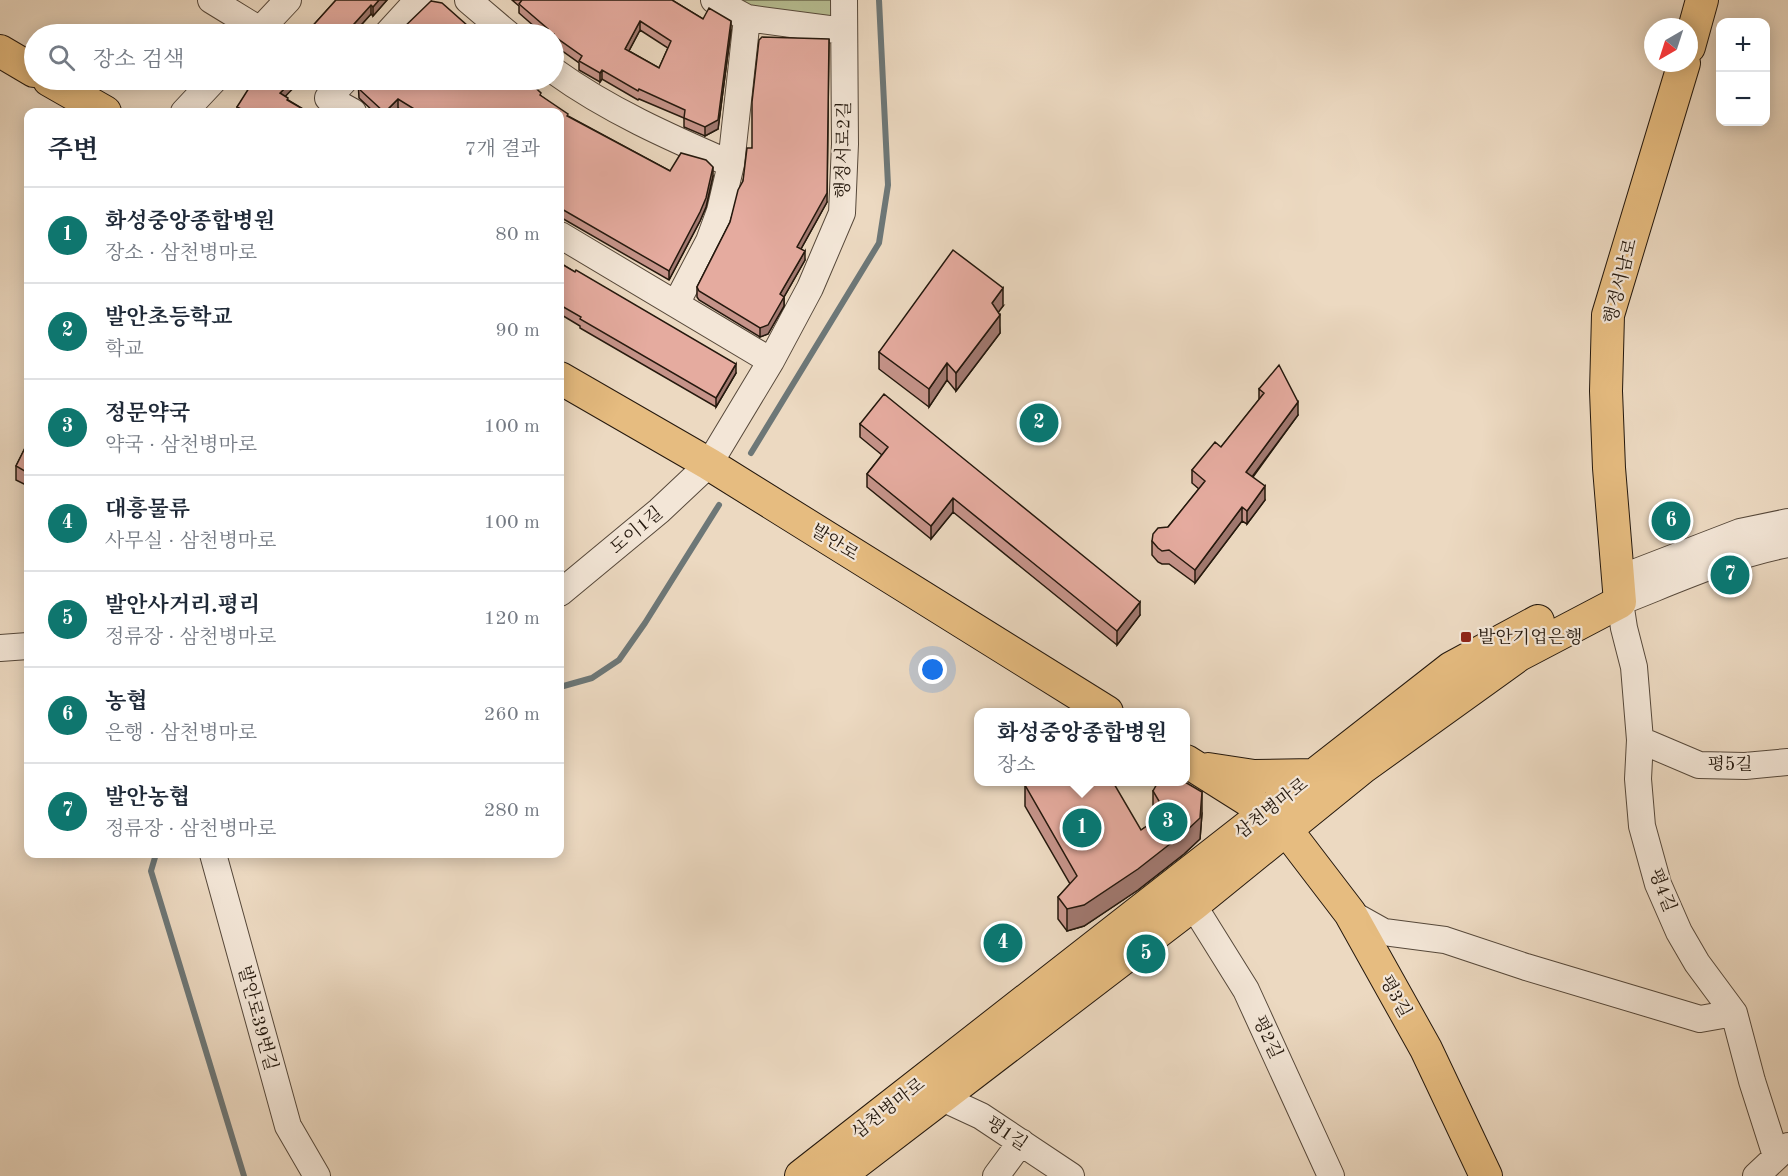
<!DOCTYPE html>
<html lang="ko">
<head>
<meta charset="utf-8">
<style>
  :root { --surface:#fff; --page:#f6f6f7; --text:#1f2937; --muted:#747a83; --line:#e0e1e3; --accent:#0f766e }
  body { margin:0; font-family:"Old Standard TT","Noto Serif KR",serif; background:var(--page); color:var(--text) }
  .controls { position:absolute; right:18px; top:18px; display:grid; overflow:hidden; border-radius:12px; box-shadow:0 3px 15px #0003 }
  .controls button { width:54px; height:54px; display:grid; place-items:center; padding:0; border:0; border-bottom:2px solid var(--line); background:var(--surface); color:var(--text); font:30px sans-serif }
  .compass { position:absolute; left:1644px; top:18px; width:54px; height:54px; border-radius:50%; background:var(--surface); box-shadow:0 3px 15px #0003; rotate:219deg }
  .you { position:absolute; left:933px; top:670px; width:21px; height:21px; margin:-15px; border:4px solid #fff; border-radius:50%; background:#1a73e8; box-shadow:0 0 0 9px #1a73e833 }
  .badge { display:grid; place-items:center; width:39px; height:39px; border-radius:50%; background:var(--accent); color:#fff; font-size:20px; font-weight:700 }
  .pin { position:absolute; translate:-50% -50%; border:3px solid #fff; box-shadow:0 2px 6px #0006 }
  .popup { position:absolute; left:974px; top:708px; width:216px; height:78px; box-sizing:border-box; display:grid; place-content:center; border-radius:12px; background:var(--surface); filter:drop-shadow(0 2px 4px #0005); font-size:20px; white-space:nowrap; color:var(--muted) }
  .popup b { font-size:22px; color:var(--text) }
  .popup::after { content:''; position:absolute; left:50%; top:100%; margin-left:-12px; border:12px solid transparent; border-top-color:var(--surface) }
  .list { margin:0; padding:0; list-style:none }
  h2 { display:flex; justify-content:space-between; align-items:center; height:78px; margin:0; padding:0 24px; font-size:26px }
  h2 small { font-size:20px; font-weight:400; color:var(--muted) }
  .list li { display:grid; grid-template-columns:39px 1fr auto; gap:18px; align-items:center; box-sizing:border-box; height:96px; padding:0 24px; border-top:2px solid var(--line) }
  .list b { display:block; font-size:22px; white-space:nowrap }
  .list p { margin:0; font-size:20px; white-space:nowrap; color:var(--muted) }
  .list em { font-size:20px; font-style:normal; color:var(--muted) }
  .icon { flex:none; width:33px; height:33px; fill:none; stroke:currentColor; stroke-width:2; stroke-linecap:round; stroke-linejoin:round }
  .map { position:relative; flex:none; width:1788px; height:1176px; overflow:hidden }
  .search { position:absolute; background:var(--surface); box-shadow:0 3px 15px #0003; left:24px; top:24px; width:540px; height:66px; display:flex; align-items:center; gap:15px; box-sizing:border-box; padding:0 21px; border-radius:33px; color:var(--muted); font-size:22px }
  .panel { position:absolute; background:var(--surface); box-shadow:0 3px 15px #0003; left:24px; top:108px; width:540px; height:750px; border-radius:12px }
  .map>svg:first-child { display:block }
  .green { fill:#b7bf93; stroke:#6e6c50; stroke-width:1.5 }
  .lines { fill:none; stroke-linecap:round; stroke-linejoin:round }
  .stream { stroke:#6d7777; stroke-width:6 }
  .minor-casing { stroke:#56483a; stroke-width:28 }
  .major-casing { stroke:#24180d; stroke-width:34 }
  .minor { stroke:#f3e6d7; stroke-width:26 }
  .major { stroke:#e6bc80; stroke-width:32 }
  .wall { fill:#c59389; stroke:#24180d; stroke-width:1.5; fill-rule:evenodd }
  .shaded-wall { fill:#a0786f; stroke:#24180d; stroke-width:1.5 }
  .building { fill:#e5ab9f; stroke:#24180d; stroke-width:1.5; fill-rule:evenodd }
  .poi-dot { fill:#8f2418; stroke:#f3e6d7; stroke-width:2 }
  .labels { text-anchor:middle; stroke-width:4.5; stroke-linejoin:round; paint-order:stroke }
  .street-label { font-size:18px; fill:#24180d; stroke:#f3e6d7 }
  .poi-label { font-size:18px; fill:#24180d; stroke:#f3e6d7; text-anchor:start }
</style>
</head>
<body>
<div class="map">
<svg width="1788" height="1176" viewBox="0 0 1788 1176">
  <rect width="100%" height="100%" fill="#ecd9c1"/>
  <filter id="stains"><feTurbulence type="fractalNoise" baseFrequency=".00333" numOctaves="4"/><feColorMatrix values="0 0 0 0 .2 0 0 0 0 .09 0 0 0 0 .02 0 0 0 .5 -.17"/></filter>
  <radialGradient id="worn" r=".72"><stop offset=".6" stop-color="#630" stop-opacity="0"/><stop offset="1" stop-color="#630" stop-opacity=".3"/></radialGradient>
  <path class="green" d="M714 0H844V31Z"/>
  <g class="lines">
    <path class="stream" d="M751 453 879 243 888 185 879 0
      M560 687 592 678 619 660 645 623 719 505
      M156 854 151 871 244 1176"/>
    <defs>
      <path id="minor" d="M211 0 260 30
        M468 0 508 34
        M714 0 747 18 844 31
        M256 34 288 0
        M387 34 418 0
        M554 71C608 110 669 137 731 164
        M345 80 328 98 353 112
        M184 112 214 80
        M560 235 771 361
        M676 304 709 241 720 211 731 164 747 18
        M1618 579 1740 532 1788 522
        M560 593 659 511 709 464 771 361 810 288 842 213 845 144 844 0
        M0 648 28 646
        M1640 740 1699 765 1745 766 1788 762
        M213 854 288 1126 317 1176
        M1193 905 1246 990 1331 1176
        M1350 913 1384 932 1445 940 1526 967 1700 1019 1734 1013
        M940 1097 981 1116 1071 1176
        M1776 1156 1752 1081 1734 1013 1697 963 1679 932 1658 884 1642 826 1638 779 1640 740 1634 667 1624 628 1620 602C1674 581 1730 555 1788 544
        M996 1176 1021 1142
        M1756 1176 1788 1146"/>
      <path id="major" d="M1689 47 1702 0
        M0 51 34 71
        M49 80 105 112
        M560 378 709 464 1107 712
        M1186 761 1267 812 1285 828 1350 913 1426 1049 1486 1176
        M1208 769 1254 776 1314 775
        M801 1176 1451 668 1538 621
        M839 1176 1193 905 1362 768 1519 655 1620 602 1609 468 1606 391 1608 315 1684 63"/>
    </defs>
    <use href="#minor" class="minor-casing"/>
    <use href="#major" class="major-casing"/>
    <use href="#minor" class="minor"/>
    <use href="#major" class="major"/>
  </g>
  <path class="wall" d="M336 0H387L373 16 371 14 353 34H300L309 30Z
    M512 0H672L703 19 731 30 718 129 705 136 684 127V118L639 99 638 100 602 79 600 82 579 70V63L554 45V34H543L519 13V6ZM640 30 668 48 659 68 629 51Z
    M258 80 285 97 288 100 308 112H237V107Z
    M358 80 541 96 568 116 670 171 713 176 706 207 700 221 669 280 560 217V112H405L398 108 394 112H374L359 98Z
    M752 148 827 202 801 249 805 260 784 297V306L768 334 760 337 699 300 697 297V287L730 222 743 181Z
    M560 263 736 373 716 407 580 328V326L560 314Z
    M1003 306 998 312 1000 333 956 391 947 380 929 407 879 369V352Z
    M1259 389 1298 415 1253 477 1265 500 1247 524 1242 521 1195 583 1169 564H1162L1158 562 1152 555V541L1168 527 1199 489 1192 483V470L1221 447 1259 400Z
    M860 424 1140 615 1117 645 953 512 931 539 867 487V474L882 455 860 437Z
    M28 442V486L16 480V466Z
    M1025 785 1141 830 1157 819 1153 813V791L1202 813 1200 839 1184 854 1138 890 1084 926 1067 931 1058 919V897L1070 884 1025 806Z"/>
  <path class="shaded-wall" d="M379 0H387L373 16V7Z
    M371 5V14L353 34H345Z
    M640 21V30L625 58V49Z
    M731 21V30L718 129 705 136V127Z
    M829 39 827 202 797 256V247Z
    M602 70V79L600 82V73Z
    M293 80H301L280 102V93Z
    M398 99V108L394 112H385Z
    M713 167V176L706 207 700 221 669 280V271Z
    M805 251V260L784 297V306L768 334 760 337V328Z
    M1003 288V306L992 321V303Z
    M1000 315V333L956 391V373Z
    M947 363V380L929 407V389Z
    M736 364V373L716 407V398Z
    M1298 402V415L1246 485V472Z
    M1265 486V500L1247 524V511Z
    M953 498V512L931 539V526Z
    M1242 507V521L1195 583V570Z
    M1140 602V615L1117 645V631Z
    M1202 792V813L1200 839 1184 854 1138 890 1084 926 1067 931V909Z"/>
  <path class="building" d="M336 0H379L373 7 371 5 345 34H300L307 28 309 30Z
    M522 0H672L703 19 709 8 731 21 718 120 705 127 684 118 685 110 639 89 638 91 602 70 600 73 579 61 582 56 554 36V34H552L547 31 548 29 519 4ZM640 21 671 41 659 68 625 49Z
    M431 1 442 3 477 34H397Z
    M762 37 829 39 827 193 797 247 805 251 780 294 784 297 768 325 760 328 699 291 697 287 730 222 738 190 743 181 747 148H752V102L759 40Z
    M254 80H293L280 93 288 98 287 100 308 112H247L237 107Z
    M358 80H527L541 93 540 95 568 114 567 116 670 171 681 153 706 160 713 167 706 198 700 212 669 271 560 208V112H419L398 99 385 112H384L359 89Z
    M953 250 1003 288 992 303 1000 315 956 373 947 363 929 389 879 352Z
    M560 263 575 272 576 270 736 364 716 398 580 319 581 317 560 305Z
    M1279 365 1298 402 1246 472 1265 486 1247 511 1242 507 1195 570 1169 550 1162 551 1158 548 1152 541 1153 534 1158 528 1168 527 1205 481 1192 470 1215 442 1221 447 1264 393 1259 389Z
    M884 394 1140 602 1117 631 953 498 931 526 867 474 888 447 860 424Z
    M28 442V473L16 466Z
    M1032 782H1113L1141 830 1166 813 1153 791 1158 782H1185L1202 792 1200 818 1184 833 1138 869 1084 905 1067 909 1058 897 1077 876 1025 785Z"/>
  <rect class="poi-dot" x="1460" y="631" width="12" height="12" rx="3"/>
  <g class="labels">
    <g class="street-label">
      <text transform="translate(843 150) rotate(-89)" y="6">행정서로2길</text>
      <text transform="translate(1620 281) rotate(-76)" y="6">행정서남로</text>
      <text transform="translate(636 530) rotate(-40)" y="6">도이1길</text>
      <text transform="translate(835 542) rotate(32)" y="6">발안로</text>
      <text x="1730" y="770">평5길</text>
      <text transform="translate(1271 808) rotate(-38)" y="6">삼천병마로</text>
      <text transform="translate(1663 890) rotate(69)" y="6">평4길</text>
      <text transform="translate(1396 996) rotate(61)" y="6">평3길</text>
      <text transform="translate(258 1018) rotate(75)" y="6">발안로39번길</text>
      <text transform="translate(1268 1037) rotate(65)" y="6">평2길</text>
      <text transform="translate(888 1108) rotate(-38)" y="6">삼천병마로</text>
      <text transform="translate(1007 1133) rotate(34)" y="6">평1길</text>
    </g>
    <g class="poi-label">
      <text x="1478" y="643">발안기업은행</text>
    </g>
  </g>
  <rect width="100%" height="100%" filter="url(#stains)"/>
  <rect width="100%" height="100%" fill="url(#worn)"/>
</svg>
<div class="controls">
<button>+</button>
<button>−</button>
</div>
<svg class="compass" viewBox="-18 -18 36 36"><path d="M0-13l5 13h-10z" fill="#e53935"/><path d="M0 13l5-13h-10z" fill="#747a83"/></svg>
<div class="you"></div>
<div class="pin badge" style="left:1082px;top:828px">1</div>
<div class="popup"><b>화성중앙종합병원</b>장소</div>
<div class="pin badge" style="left:1039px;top:423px">2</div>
<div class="pin badge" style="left:1168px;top:822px">3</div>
<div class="pin badge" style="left:1003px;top:943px">4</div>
<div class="pin badge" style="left:1146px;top:954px">5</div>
<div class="pin badge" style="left:1671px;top:521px">6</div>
<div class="pin badge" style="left:1730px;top:575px">7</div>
<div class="search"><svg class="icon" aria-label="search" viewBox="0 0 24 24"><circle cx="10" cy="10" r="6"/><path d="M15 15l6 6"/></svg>장소 검색</div>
<section class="panel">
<h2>주변<small>7개 결과</small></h2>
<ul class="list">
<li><span class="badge">1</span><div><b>화성중앙종합병원</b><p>장소 · 삼천병마로</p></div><em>80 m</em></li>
<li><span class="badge">2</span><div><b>발안초등학교</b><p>학교</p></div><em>90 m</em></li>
<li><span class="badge">3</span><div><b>정문약국</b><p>약국 · 삼천병마로</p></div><em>100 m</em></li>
<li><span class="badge">4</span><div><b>대흥물류</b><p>사무실 · 삼천병마로</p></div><em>100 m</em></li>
<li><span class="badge">5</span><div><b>발안사거리.평리</b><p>정류장 · 삼천병마로</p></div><em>120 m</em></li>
<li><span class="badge">6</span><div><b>농협</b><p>은행 · 삼천병마로</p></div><em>260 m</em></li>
<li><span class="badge">7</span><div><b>발안농협</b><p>정류장 · 삼천병마로</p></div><em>280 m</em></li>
</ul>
</section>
</div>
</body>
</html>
